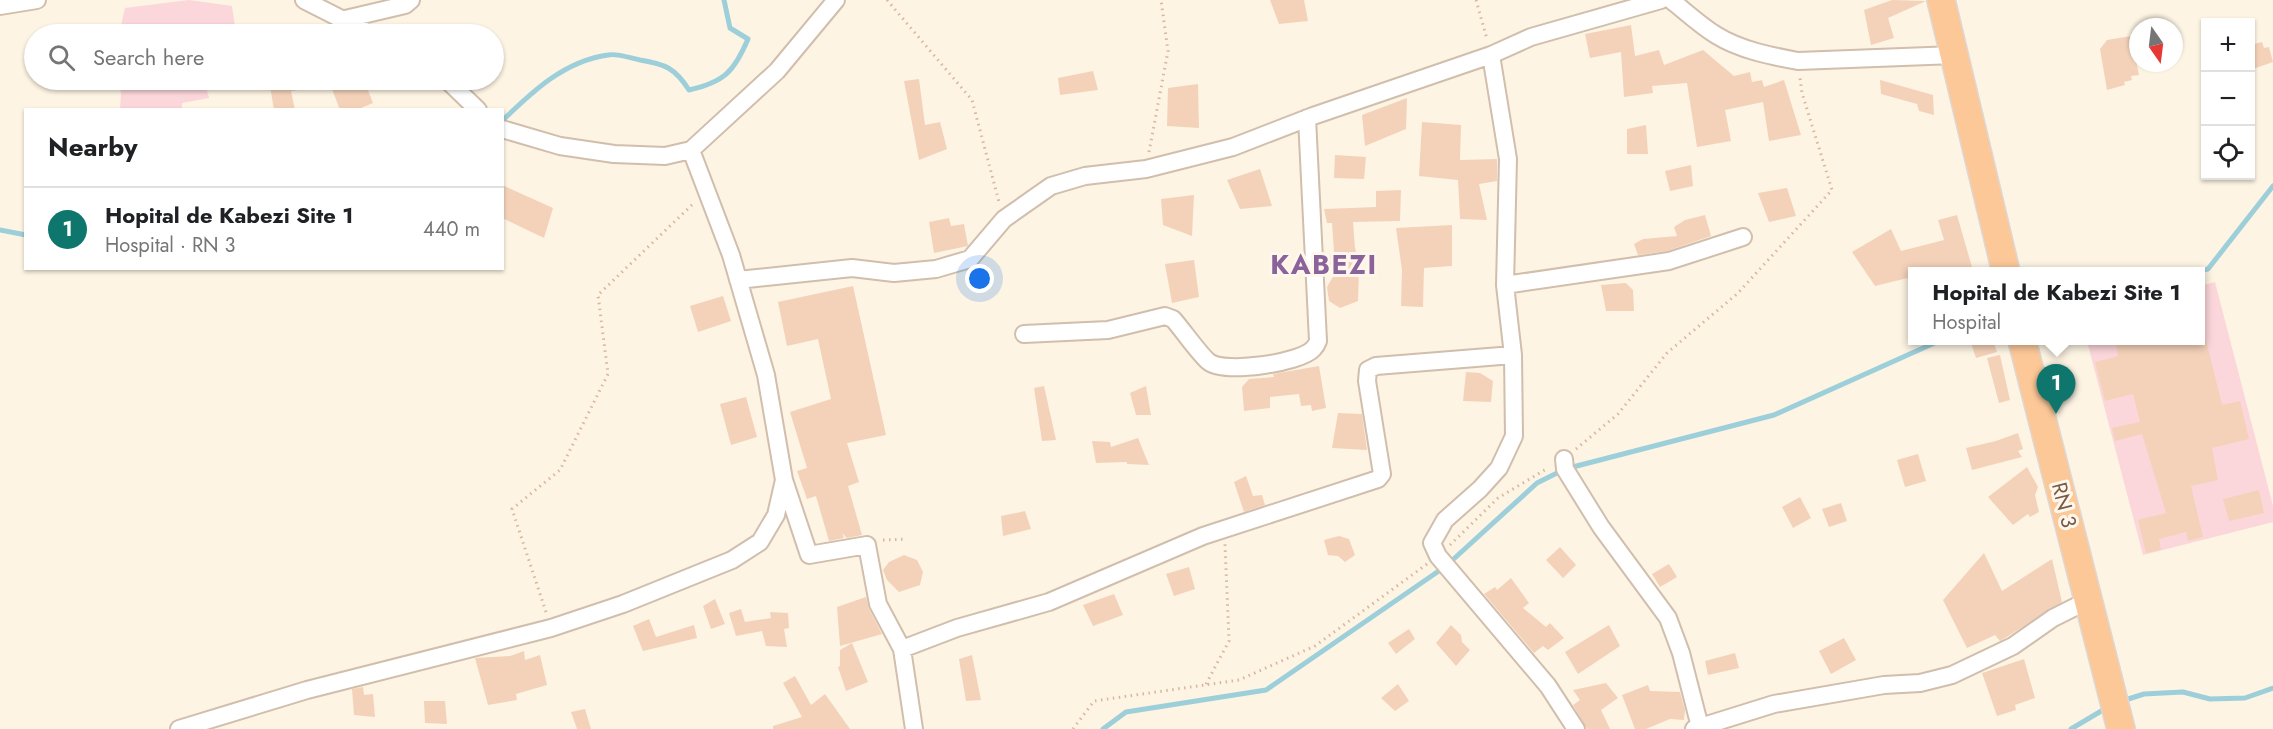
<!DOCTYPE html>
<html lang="en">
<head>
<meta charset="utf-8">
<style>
  :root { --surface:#fff; --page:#f2f2f2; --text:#202124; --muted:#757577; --line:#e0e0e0; --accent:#0f766e }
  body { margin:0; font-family:Jost,sans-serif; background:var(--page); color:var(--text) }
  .controls { position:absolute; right:18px; top:18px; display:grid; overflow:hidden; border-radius:0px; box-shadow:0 2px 4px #0004 }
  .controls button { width:54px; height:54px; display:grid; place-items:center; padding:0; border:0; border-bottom:2px solid var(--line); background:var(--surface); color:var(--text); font:30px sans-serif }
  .compass { position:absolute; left:2129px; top:18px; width:54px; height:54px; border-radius:50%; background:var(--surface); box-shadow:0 2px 4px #0004; rotate:166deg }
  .you { position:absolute; left:980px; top:279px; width:21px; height:21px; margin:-15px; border:4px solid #fff; border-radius:50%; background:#1a73e8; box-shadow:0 0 0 9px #1a73e833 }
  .badge { display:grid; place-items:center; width:39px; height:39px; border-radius:50%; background:var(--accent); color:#fff; font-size:20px; font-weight:700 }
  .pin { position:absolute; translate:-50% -50px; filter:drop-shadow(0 2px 3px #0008) }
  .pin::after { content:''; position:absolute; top:32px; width:21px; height:18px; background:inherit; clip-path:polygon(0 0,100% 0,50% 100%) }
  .popup { position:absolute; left:1908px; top:267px; width:297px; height:78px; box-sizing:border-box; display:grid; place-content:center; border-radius:0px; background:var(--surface); filter:drop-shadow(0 2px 4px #0005); font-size:20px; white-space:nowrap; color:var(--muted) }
  .popup b { font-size:22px; color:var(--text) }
  .popup::after { content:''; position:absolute; left:50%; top:100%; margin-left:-12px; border:12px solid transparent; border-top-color:var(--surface) }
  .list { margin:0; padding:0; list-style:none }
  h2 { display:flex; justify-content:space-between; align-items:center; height:78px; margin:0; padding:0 24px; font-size:26px }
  h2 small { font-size:20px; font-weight:400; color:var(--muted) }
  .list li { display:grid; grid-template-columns:39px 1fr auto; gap:18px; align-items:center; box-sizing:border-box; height:84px; padding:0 24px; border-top:2px solid var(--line) }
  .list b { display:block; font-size:22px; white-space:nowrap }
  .list p { margin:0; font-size:20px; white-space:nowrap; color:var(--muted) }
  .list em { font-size:20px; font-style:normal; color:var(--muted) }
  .icon { flex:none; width:33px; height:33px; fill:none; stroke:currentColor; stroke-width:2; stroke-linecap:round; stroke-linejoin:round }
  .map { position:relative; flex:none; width:2273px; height:729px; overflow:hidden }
  .search { position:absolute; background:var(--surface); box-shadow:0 2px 4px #0004; left:24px; top:24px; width:480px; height:66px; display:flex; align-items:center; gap:15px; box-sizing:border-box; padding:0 21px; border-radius:33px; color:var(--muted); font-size:22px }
  .panel { position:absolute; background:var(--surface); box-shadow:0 2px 4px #0004; left:24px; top:108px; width:480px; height:162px; border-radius:0px }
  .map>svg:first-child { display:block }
  .medical { fill:#fbd6da }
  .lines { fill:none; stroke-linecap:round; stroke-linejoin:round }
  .stream { stroke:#9dcfda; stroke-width:5 }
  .building { fill:#f4d2ba }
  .minor-casing { stroke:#d1beac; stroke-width:20 }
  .trunk-casing { stroke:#ded7d3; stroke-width:30 }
  .path { stroke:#d9b69d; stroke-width:3; stroke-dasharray:1.5 4.5; stroke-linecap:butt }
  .minor { stroke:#fff; stroke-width:16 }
  .trunk { stroke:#fcc898; stroke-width:27 }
  .labels { text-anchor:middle; stroke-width:6; stroke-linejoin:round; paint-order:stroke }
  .street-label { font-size:21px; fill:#765a48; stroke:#fff7eb }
  .district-label { font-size:27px; font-weight:bold; letter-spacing:1.5px; fill:#89639a; stroke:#fff7eb }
</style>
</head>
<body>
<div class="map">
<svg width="2273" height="729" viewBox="0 0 2273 729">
  <rect width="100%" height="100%" fill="#fdf4e3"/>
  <path class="medical" d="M189 0 232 6 236 34H119L125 8Z
    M119 80H220L205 83 209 98 182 103V110L120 109 121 94Z
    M2215 282 2273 506V522L2143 555 2087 341 2200 340V286Z"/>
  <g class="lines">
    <path class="stream" d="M502 121C532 92 564 61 608 55 617 53 630 58 640 60 665 64 675 68 689 90 724 82 734 72 748 39L730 28 724 0
      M0 230 26 235
      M2193 272 2208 269 2273 186
      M2122 701 2144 694 2183 692 2210 699 2245 698 2273 688
      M1103 729 1126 712 1266 690 1446 566 1537 483 1565 469 1774 415 1941 340
      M2071 729 2108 707"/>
  </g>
  <path class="building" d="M1270 0H1304L1308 21 1279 24Z
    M1892 0 1926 1 1888 18 1894 38 1871 45 1864 10Z
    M1631 25 1635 56 1659 50 1664 65 1703 50 1734 76 1750 72 1752 82 1762 80 1764 87 1784 80 1801 135 1769 141 1763 102 1725 110 1731 141 1697 147 1687 83 1652 86 1653 93 1624 97 1621 52 1590 58 1585 34Z
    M2131 36 2139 75 2131 76 2132 80 2124 82 2125 85 2107 90 2100 49 2107 40Z
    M2262 42 2264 48 2269 47 2273 62 2250 70V45Z
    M1093 71 1098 90 1060 95 1058 78Z
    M919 79 925 125 940 122 947 149 919 160 904 81Z
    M269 80H319V87L291 91 295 110H274Z
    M358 80H364L373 103 356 110H340L332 89Z
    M1880 80 1933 95 1934 115 1919 111 1917 104 1881 94Z
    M1198 84 1199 128 1167 126 1168 88Z
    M1407 98 1406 129 1365 146 1362 115Z
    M1422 122 1461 125 1460 160 1497 159V181L1479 184 1487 220 1460 219 1458 180 1419 176Z
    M1646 125 1648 154H1627V129Z
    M1335 155 1366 157 1364 179 1334 178Z
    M1691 165 1693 186 1670 191 1665 171Z
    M1260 169 1272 206 1240 209 1227 180Z
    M502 185 553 208 544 238 502 218Z
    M1787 188 1796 216 1769 222 1758 193Z
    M1401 190 1400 221 1353 222 1355 248 1361 270 1359 271 1358 301 1340 308 1329 301 1327 287 1334 275 1328 258 1334 252 1332 223H1327L1324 209 1376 207V191Z
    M1194 195 1192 236 1163 225 1161 199Z
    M1705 215 1711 236 1667 251 1638 255 1634 244 1643 239 1677 236 1674 227 1685 220Z
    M1957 215 1972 267 1956 272H1912V277L1875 286 1852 252 1891 229 1901 251 1944 240 1938 220Z
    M949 218 951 226 964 224 968 246 934 253 929 222Z
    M1452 225V266L1424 268 1423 307 1401 306 1402 270 1396 228Z
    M1194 260 1199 297 1172 303 1165 264Z
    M1626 283 1633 290 1634 311H1606L1601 285Z
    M853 286 886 435 847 443 859 482 848 486 862 535 847 538 842 533 844 538 829 541 816 496 807 499 797 471 807 468 790 412 831 399 818 339 787 346 778 302Z
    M723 296 731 321 698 332 690 306Z
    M1970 340H1993L1997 352 1976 358Z
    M2115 340H2206L2222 405 2240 401 2249 439 2212 448 2218 480 2191 486 2203 537 2188 541 2186 532 2159 539 2161 550 2146 553 2138 520 2166 513 2142 434 2115 441 2112 428 2140 422 2133 394 2105 401 2095 362 2118 356Z
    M2000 355 2010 400 1999 403 1987 358Z
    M1319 366 1326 408 1312 411 1311 405 1301 406 1299 394 1270 397V408L1244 411 1242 387 1249 379 1274 377 1273 374Z
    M1466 372 1480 373 1493 381 1491 402 1463 401Z
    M1044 386 1056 440 1042 441 1034 388Z
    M1146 386 1151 415H1136L1130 393Z
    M746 397 757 437 731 445 720 404Z
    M1338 413 1362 414 1367 450 1332 448Z
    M2018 433 2023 449 2018 451 2022 457 1972 470 1966 448 1996 441Z
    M1138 438 1149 465 1127 464V462L1096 463 1092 441 1110 442 1111 447Z
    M1918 454 1926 481 1905 487 1897 460Z
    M2027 467 2038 487 2035 495 2039 512 2030 517 2028 514 2013 525 1988 497Z
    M1246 476 1253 496 1262 495 1265 505 1244 512 1234 482Z
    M2259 490 2264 513 2229 521 2223 499Z
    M1800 497 1811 518 1793 528 1782 507Z
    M1841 503 1847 521 1829 527 1822 509Z
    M1025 511 1031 529 1003 536 1001 516Z
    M1339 536 1349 539 1355 555 1345 562 1338 556 1328 555 1324 540Z
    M1560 547 1576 565 1563 578 1546 560Z
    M1984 553 2002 591 2052 559 2062 602 2005 638 2000 641 1995 635 1967 648 1943 600Z
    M904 555 917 560 923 572 920 585 899 592 887 580 883 570 889 562Z
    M1669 564 1677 577 1660 587 1652 574Z
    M1189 567 1195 589 1174 596 1166 574Z
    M1511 578 1529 603 1523 608 1546 627 1550 623 1564 638 1548 650 1543 646 1534 653 1484 594 1495 587 1497 590Z
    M1114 594 1123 615 1093 626 1083 605Z
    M866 597 869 609 882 634 840 646 837 607Z
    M715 599 725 624 711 629 703 606Z
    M741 609 745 622 771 618 770 612 788 613 789 628 784 629 787 647 766 646 762 631 736 636 729 613Z
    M649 619 656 637 694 625 697 638 643 651 633 626Z
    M1451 625 1461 635 1462 642 1470 650 1456 666 1436 643Z
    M1609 625 1620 646 1578 674 1565 652Z
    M1409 629 1415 639 1396 654 1388 643Z
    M1844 638 1856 660 1831 674 1819 651Z
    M852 643 868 682 846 691 838 667 840 666V650Z
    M524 651 525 660 540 655 547 685 516 694 517 700 488 705 475 658 510 656Z
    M1735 653 1739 668 1708 675 1705 661Z
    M972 655 981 700 966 701 959 659Z
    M2024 659 2035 698 2015 705 2016 710 1997 716 1982 673Z
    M795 676 811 705 825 694 850 729H773V726L802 717 783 683Z
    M1606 683 1618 698 1601 710 1610 729H1587L1573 705 1580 700 1573 690Z
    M1398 684 1409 701 1395 711 1381 698Z
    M1648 685 1650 691 1680 692 1685 710 1684 720 1670 719 1646 729H1635L1622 695Z
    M363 687 364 695 373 694 375 717 354 715 352 689Z
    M424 701H445L447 724 425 723Z
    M585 709 591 729H577L571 712Z"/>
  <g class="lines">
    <defs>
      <path id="minor" d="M304 0 371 34
        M1671 0C1686 12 1700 25 1716 35 1740 50 1771 56 1798 61L1955 55
        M0 6 37 0
        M341 20 405 5 411 0
        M1491 55 1508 159 1505 285 1513 355 1514 436 1499 468 1480 489 1445 520 1432 543 1438 556 1548 686 1576 729
        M447 80 478 110
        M502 129 560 146 614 154 665 156 691 150 777 71 836 0
        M738 280 852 268 894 273 936 269 970 259 1004 219 1051 186 1085 176 1146 169 1233 147 1313 116 1491 55 1531 37 1661 0
        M1505 285 1669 261 1743 237
        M1024 334 1108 330 1165 316 1173 319C1182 329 1200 355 1209 362 1225 374 1300 363 1313 349 1315 347 1317 344 1318 341L1307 118
        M1564 459 1565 469 1601 527 1668 618 1681 653 1700 727
        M784 480 809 555 867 545 878 604 902 649 914 729
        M902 649 957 628 1049 602 1203 536 1378 479 1382 474 1367 381 1368 370 1376 366 1513 355
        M179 729 307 690 551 628 623 604 732 560 760 542 776 515 784 480 766 375 731 255 691 150
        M1694 729 1774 704 1884 685 1920 683 1952 675 2013 646 2053 618 2089 600"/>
      <path id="trunk" d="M1941 0 2006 272
        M2022 340 2121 729"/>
    </defs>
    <use href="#minor" class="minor-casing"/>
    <use href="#trunk" class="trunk-casing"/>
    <path class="path" d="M887 0 972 100 999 202
      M1476 0 1487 39
      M1149 152 1168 51 1161 0
      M1576 449 1618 414 1667 353 1738 293 1832 190 1802 93 1800 78
      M883 540 906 539
      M1450 545 1498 498 1548 468
      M546 612 512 509 560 470 608 374 598 295 695 202
      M1206 684 1229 641 1225 544
      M1073 729 1094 701 1239 680 1315 646 1427 564"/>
    <use href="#minor" class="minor"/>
    <use href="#trunk" class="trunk"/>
  </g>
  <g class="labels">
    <g class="street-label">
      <text transform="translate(2064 505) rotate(76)" y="7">RN 3</text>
    </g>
    <g class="district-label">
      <text x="1324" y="274">KABEZI</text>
    </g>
  </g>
</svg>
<div class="controls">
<button>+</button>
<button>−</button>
<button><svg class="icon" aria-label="locate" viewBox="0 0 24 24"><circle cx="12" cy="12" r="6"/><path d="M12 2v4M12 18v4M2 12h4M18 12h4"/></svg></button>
</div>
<svg class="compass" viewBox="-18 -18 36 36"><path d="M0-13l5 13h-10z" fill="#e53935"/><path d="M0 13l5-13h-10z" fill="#757577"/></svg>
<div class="you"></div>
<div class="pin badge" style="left:2056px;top:414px">1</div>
<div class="popup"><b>Hopital de Kabezi Site 1</b>Hospital</div>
<div class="search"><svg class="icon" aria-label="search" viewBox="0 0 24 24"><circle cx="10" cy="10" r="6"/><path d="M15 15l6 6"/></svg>Search here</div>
<section class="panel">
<h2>Nearby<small></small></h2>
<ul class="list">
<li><span class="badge">1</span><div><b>Hopital de Kabezi Site 1</b><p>Hospital · RN 3</p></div><em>440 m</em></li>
</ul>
</section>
</div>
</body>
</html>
